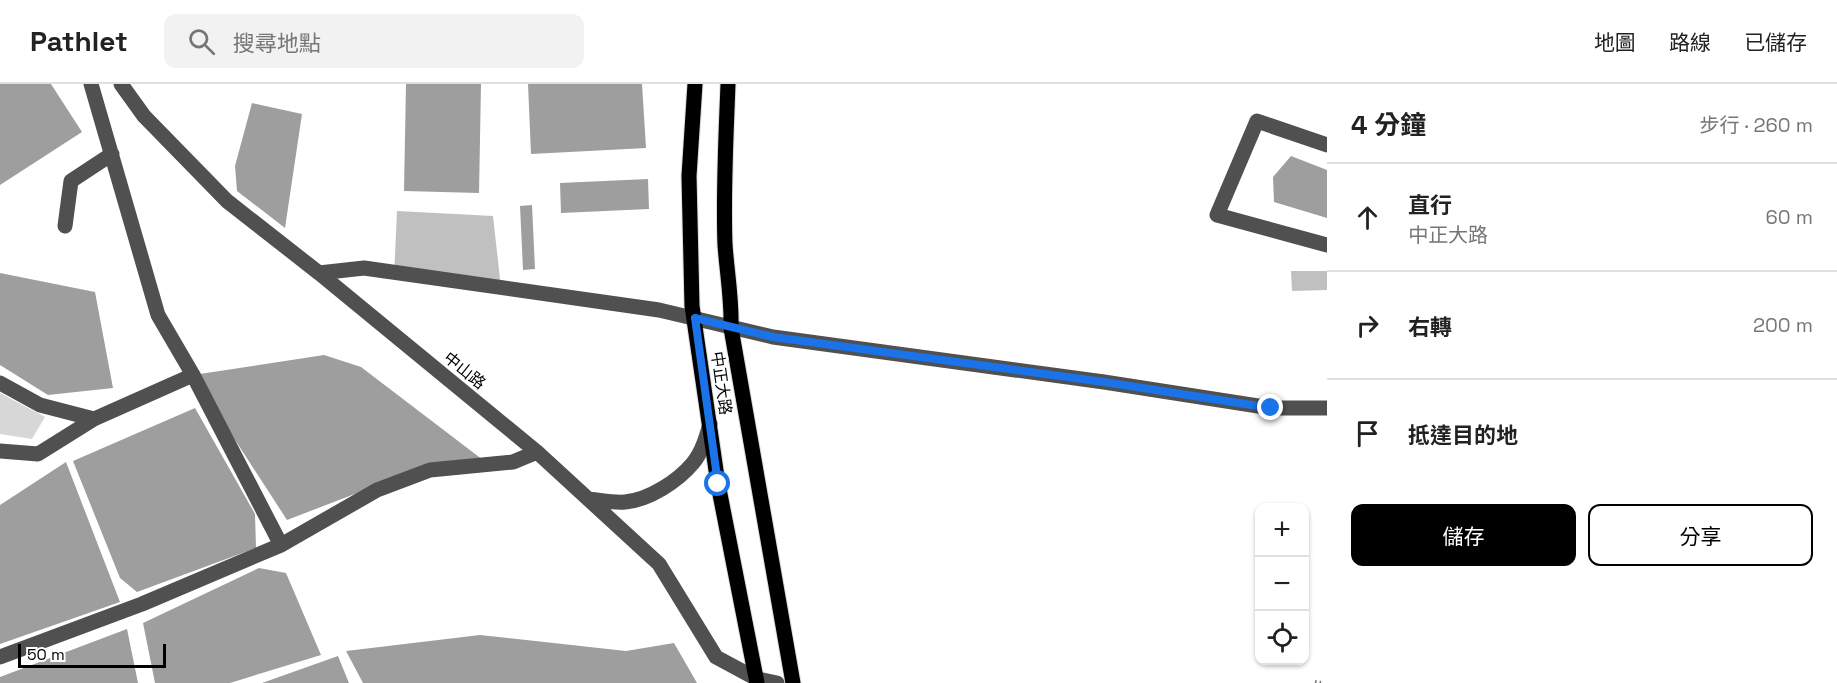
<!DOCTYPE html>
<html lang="zh-TW">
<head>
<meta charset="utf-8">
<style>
  :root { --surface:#fff; --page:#f2f2f2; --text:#222; --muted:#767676; --line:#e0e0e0; --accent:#000 }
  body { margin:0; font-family:"Space Grotesk","Noto Sans TC",sans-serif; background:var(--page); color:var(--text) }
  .controls { position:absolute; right:18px; bottom:18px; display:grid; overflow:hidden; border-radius:12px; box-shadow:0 2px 4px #0004 }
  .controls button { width:54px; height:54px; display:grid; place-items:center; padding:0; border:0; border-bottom:2px solid var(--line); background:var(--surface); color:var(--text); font:30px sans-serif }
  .scale { position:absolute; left:18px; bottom:15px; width:148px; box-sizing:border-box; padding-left:6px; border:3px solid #000; border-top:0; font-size:16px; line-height:21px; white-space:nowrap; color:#000; -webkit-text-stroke:4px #fff; paint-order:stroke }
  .stop { position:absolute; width:18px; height:18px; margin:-14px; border:4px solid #1a73e8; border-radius:50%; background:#fff }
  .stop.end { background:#1a73e8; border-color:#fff; box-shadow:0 2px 6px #0008 }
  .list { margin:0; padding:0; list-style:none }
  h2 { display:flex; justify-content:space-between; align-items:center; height:78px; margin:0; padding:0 24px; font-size:26px }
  h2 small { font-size:20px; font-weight:400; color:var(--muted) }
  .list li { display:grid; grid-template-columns:39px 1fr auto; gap:18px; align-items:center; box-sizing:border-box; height:108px; padding:0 24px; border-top:2px solid var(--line) }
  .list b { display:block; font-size:22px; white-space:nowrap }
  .list p { margin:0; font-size:20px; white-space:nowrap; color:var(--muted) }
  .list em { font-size:20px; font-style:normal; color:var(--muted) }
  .actions { display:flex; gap:12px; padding:18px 24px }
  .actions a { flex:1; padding:14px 0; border:2px solid var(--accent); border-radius:12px; text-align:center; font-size:21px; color:var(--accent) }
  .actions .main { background:var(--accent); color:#fff }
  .icon { flex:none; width:33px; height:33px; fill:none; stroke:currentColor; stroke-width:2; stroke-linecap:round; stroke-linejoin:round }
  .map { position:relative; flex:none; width:1327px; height:599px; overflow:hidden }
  header { display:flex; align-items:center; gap:36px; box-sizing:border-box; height:84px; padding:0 30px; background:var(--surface); border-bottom:2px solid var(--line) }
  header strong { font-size:28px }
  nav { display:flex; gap:33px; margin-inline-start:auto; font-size:21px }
  .search { width:420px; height:54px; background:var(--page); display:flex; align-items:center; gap:15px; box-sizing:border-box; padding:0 21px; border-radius:12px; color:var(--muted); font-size:22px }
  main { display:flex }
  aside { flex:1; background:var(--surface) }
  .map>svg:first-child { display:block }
  .green { fill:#d7d7d7 }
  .water { fill:#9e9e9e }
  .building { fill:#c0c0c0 }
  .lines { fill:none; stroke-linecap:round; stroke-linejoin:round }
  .major-casing { stroke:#dbdbdb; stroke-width:17 }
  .path { stroke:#727272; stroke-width:4; stroke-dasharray:1.5 3; stroke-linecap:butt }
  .minor { stroke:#505050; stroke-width:15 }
  .major { stroke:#000; stroke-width:15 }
  .route { stroke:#1a73e8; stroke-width:8 }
  .labels { text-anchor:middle; stroke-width:5; stroke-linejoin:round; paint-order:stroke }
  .street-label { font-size:16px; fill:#000; stroke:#fff }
</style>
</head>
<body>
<header>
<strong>Pathlet</strong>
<div class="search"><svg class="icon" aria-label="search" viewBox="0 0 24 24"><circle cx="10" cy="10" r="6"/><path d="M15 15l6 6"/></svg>搜尋地點</div>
<nav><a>地圖</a><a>路線</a><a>已儲存</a></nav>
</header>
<main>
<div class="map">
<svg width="1327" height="599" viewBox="0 0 1327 599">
  <rect width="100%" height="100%" fill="#fff"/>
  <path class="green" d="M0 309 45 333 32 355 0 350Z"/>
  <path class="water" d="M0 0H51L82 48 0 101Z
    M406 0H481L479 109 404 107Z
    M528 0H642L646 64 531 70Z
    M252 19 302 30 285 144 237 107 235 82Z
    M1291 72 1327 86V134L1274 118 1273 93Z
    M648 95 649 125 561 129 560 99Z
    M532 121 535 185 523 186 520 122Z
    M0 189 95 208 113 304 48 311 0 281Z
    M324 271 361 283 483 376 365 406 287 436 193 291Z
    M195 324 255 430 256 464 137 508 120 494 73 377Z
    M66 378 120 518 0 560V421Z
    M259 484 286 489 321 571 230 599H155L143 539Z
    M127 545 138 599H0V593Z
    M480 551 626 567 674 559 697 599H363L346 567Z
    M338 572 349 599H262Z"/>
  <path class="building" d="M397 127 493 132 501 204 394 192Z
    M1291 187H1327V206L1292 207Z"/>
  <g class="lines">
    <defs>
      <path id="major" d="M695 0 689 92 692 222 718 400 757 599
        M728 0C726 54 723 107 725 161 727 189 732 216 731 244L793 599"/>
    </defs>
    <use href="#major" class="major-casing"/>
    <path class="path" d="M1315 598 1321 599"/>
    <path class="minor" d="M91 0 158 231 193 291 281 461
      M121 0 144 32 227 117 319 189 537 368 659 480 716 573 757 595 777 599
      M1327 61 1257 37 1217 131 1327 161
      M65 142 71 97 112 70
      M319 189 364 184 659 226 773 253 1104 298 1271 324H1327
      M0 299 40 321 94 335 193 291
      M0 367 38 370 94 335
      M588 415C600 416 613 419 625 418 649 416 678 397 693 379 702 368 706 354 710 340
      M0 573 142 520 281 461 377 406 430 386 513 378 537 368"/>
    <use href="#major" class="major"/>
  </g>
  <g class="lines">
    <path class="route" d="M718 400 695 234 773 253 1104 298 1271 324"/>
  </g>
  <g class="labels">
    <g class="street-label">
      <text transform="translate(465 286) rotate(39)" y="6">中山路</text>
      <text transform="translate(722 299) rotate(82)" y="6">中正大路</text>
    </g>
  </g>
</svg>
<div class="controls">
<button>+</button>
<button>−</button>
<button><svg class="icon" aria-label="locate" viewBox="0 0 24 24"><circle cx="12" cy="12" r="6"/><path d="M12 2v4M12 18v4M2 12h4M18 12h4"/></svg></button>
</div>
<div class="scale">50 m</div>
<div class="stop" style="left:718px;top:400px"></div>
<div class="stop end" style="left:1271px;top:324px"></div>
</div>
<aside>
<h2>4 分鐘<small>步行 · 260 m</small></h2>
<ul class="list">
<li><svg class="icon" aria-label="ahead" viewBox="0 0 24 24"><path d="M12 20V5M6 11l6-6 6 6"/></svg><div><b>直行</b><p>中正大路</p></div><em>60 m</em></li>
<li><svg class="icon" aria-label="right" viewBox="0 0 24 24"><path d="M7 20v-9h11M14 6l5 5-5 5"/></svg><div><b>右轉</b></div><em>200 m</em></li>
<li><svg class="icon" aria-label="arrive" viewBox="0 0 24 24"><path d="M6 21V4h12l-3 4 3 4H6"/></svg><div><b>抵達目的地</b></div></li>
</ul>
<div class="actions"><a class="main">儲存</a><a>分享</a></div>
</aside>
</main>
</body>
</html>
